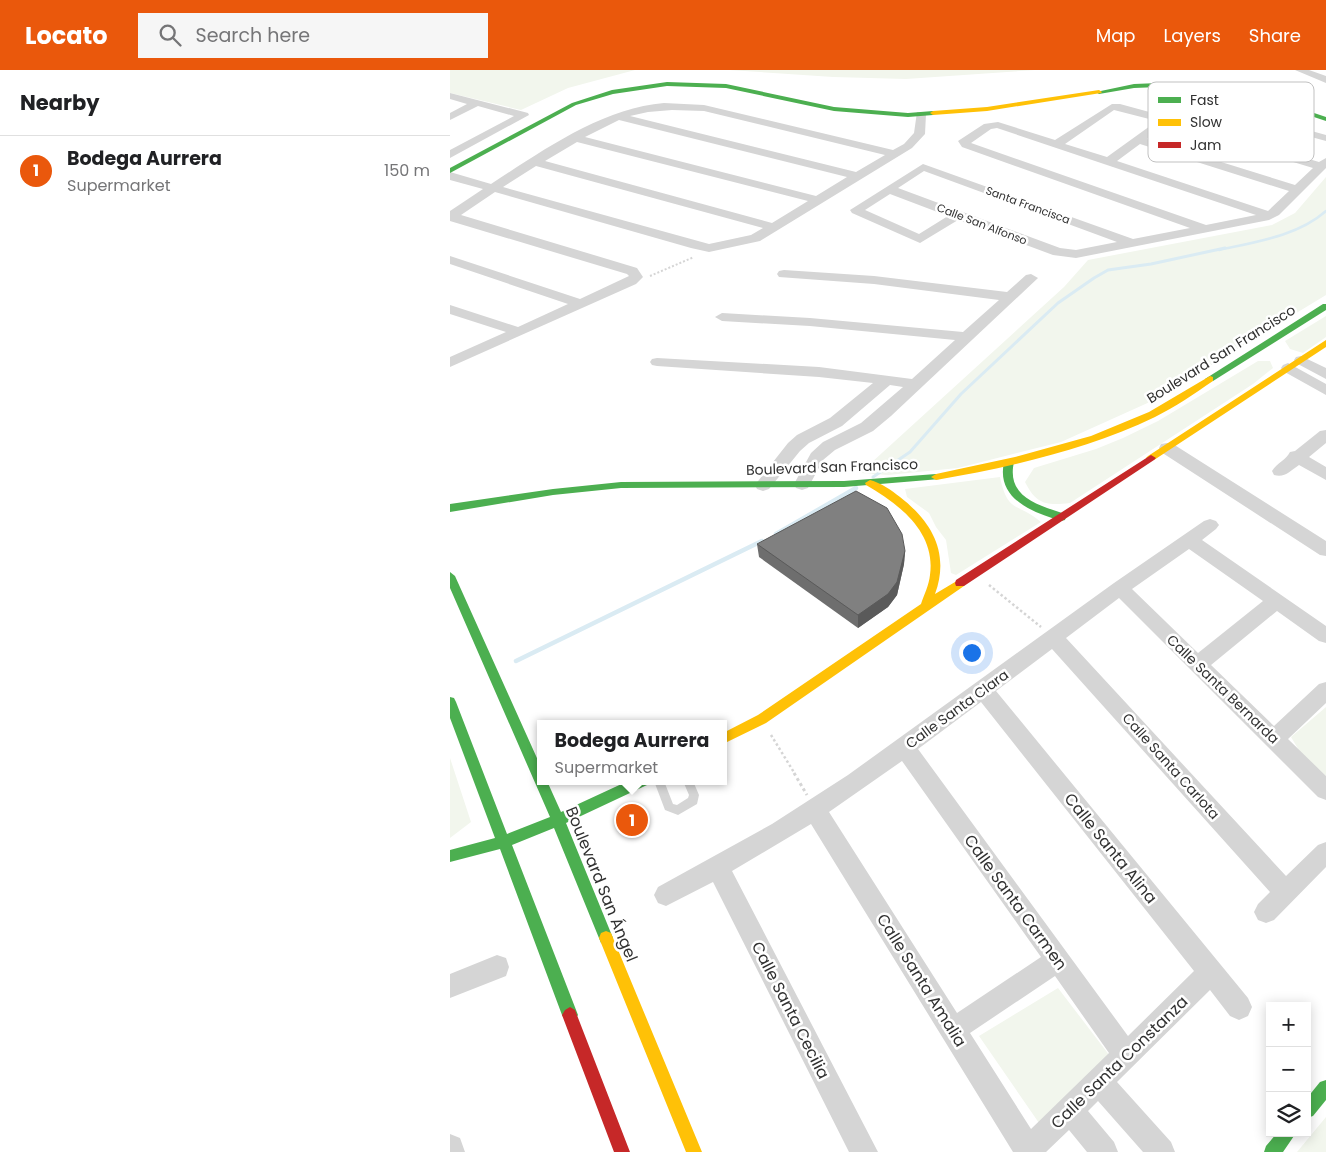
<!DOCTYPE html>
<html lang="en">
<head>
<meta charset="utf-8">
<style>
  :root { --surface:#fff; --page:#f6f6f6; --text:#202124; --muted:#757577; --line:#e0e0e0; --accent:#ea580c }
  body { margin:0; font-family:Poppins,sans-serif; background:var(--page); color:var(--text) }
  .controls { position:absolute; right:15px; bottom:15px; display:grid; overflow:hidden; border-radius:0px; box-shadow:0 2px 12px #0003 }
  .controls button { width:45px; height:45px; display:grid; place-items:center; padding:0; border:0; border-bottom:1px solid var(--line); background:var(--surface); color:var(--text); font:25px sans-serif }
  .you { position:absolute; left:521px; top:582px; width:18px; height:18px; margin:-12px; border:4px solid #fff; border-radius:50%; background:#1a73e8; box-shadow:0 0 0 8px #1a73e833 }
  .badge { display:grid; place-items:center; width:32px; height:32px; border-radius:50%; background:var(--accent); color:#fff; font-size:16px; font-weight:700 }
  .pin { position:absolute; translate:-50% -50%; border:2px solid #fff; box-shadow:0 1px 5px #0006 }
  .popup { position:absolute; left:87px; top:650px; width:190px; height:65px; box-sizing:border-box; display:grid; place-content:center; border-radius:0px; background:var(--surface); filter:drop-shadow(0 1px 4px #0005); font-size:16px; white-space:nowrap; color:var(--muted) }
  .popup b { font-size:19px; color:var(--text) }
  .popup::after { content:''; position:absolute; left:50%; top:100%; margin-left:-10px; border:10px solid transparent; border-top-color:var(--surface) }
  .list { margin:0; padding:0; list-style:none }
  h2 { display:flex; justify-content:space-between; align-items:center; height:65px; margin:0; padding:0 20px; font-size:21px }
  h2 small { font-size:16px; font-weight:400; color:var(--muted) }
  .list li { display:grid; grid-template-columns:32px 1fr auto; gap:15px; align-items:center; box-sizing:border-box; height:70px; padding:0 20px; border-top:1px solid var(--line) }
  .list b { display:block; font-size:19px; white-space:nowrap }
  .list p { margin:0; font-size:16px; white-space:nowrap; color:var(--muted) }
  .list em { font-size:16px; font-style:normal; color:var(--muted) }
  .icon { flex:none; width:28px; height:28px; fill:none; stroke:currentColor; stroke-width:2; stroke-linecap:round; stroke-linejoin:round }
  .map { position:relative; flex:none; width:876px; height:1082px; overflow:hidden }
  header { display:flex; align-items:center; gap:30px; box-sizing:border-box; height:70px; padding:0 25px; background:var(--accent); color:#fff }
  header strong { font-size:24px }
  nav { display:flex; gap:28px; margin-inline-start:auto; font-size:18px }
  .search { width:350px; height:45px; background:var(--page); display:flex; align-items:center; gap:12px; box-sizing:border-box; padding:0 18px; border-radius:0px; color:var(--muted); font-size:19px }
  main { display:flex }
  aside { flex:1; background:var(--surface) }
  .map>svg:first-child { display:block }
  .green { fill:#f2f6ed }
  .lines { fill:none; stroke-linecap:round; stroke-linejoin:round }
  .stream-far2 { stroke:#daebf3; stroke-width:2.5 }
  .stream-far1 { stroke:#daebf3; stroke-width:3 }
  .stream { stroke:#daebf3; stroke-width:4.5 }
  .path-far2 { stroke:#d5d5d5; stroke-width:2; stroke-dasharray:2 2; stroke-linecap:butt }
  .path-far1 { stroke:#d5d5d5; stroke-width:2.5; stroke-dasharray:2.5 2.5; stroke-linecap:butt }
  .path { stroke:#d5d5d5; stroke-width:3; stroke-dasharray:3 3; stroke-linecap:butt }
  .lane { fill:#d5d5d5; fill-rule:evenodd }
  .street { fill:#d5d5d5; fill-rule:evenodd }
  .fast { fill:#4caf50; fill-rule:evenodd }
  .slow { fill:#ffc107; fill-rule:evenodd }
  .jam { fill:#c62828; fill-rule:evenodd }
  .wall { fill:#6e6e6e }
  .shaded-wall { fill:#5a5a5a }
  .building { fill:#808080; stroke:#5a5a5a }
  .labels { text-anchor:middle; stroke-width:5; stroke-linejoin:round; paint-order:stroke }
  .far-street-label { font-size:11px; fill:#313131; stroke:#fff }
  .street-label { font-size:14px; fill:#313131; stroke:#fff }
  .near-street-label { font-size:16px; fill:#313131; stroke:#fff }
  .key { fill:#fff; stroke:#c1c1c1; stroke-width:1 }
  .key-label { font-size:14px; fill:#313131 }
</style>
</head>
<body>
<header>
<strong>Locato</strong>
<div class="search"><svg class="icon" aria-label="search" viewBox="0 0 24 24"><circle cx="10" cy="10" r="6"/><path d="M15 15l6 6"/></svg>Search here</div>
<nav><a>Map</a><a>Layers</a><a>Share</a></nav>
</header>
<main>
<aside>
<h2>Nearby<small></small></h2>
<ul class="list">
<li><span class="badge">1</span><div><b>Bodega Aurrera</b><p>Supermarket</p></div><em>150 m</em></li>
</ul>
</aside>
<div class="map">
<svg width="876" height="1082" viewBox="0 0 876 1082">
  <rect width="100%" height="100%" fill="#fff"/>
  <path class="green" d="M0 0H185L118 18 71 40 0 23Z
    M279 0H585L456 9 383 7Z
    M876 107V225L702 331 611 372 508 398 438 405 410 403 614 217 638 190 822 155 845 143Z
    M876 246V267L853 283 840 279 835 271Z
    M808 291H820L823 298 803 314 620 433C596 436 586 434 575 412L584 398 646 379 673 368 708 351Z
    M550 407C558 444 567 432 591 452L506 505 501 503 496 470 486 457 479 443 457 427 455 419Z
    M876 637V706L850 682 841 667Z
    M0 688 21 752 0 768Z
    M608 918 660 986 589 1053 529 966Z
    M876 1047V1082H847Z"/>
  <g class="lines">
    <path class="stream-far2" d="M769 180C805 172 848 166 876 141"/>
    <path class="stream-far1" d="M423 407 460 382 511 324 608 233 644 208 658 200 701 194 775 178"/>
    <path class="stream" d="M326 464 406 418
      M66 591 312 471"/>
    <path class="path-far2" d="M200 206 244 187"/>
    <path class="path-far1" d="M539 515 591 557
      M321 665 345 704"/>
    <path class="path" d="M344 703 357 725"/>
    <path class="lane" d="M204 711H214L223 734 227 735 238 728 239 725 233 711H243L249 725 247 734 228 745 215 740Z"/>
    <path class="street" d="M845 0H859L876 6V13Z
      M0 23 78 43 79 45 0 88V80L64 46 28 36 0 50V43L17 34 0 29Z
      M742 28 876 65V71L744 35 724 49 869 92 876 88V98L829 145 819 150 626 188 603 185 508 150 470 173 402 143 400 140 473 94 683 169 740 158 512 77 508 71 534 54 548 52 605 70 662 34H670L714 46ZM664 40 707 51 657 87 615 74ZM717 54 863 98 845 115 697 69ZM547 58 806 145 756 155 521 73 541 59ZM690 74 839 121 818 141 667 91ZM474 101 667 172 626 180 610 178 448 118ZM440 124 498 146 469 164 415 140Z
      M214 33 254 35 443 80 454 74 464 63 467 42H475L476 44 475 64 462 78 310 171 259 182 241 178 45 122 11 145 187 198 193 207 186 214 0 297V287L56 262 0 244V235L68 257 118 234 0 194V186L130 229 179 206 177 204 0 151V141L33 119 0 110V102L41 114C92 81 152 38 214 33ZM222 40 254 41 435 85 406 102 180 46 198 42ZM169 50 397 107 366 126 135 67ZM127 72 358 131 322 153 95 91ZM86 96 313 158 301 165 259 174 53 117Z
      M334 200 424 206 557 222 576 205 581 204 588 208 441 346 423 361 385 380 373 390 358 418 352 420 346 418 344 414 361 383 373 372 411 353 453 317 440 315 392 356 359 373 350 381 319 419 313 421 307 419 305 415 338 373 347 365 380 348 423 313 369 307 207 296 202 295 200 292 202 289 207 288 369 297 462 309 505 270 360 256 272 251 265 247 272 243 360 248 513 262 549 230 424 214 329 207 327 204 329 201Z
      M851 286 876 298V309L846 293 844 290 846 287Z
      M838 293 876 314V325L833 301 831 298 833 295Z
      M876 360V373L859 387 876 397V410L849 395C840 401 835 408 824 405L822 401C827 393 836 390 840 382L845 381 870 361Z
      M717 373 723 374 876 471V486L870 485 711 382 709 378 711 374Z
      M760 449 766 451 769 455 766 459 752 470 876 556V573L869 571 827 541 761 595 824 656 869 614 876 612V633L838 669 876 706V730L868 727 669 528 616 568 836 806 868 775 876 772V797L824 850 816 853 808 850 804 842 808 834 820 822 602 579 546 621 798 928 802 937 798 946 789 950 780 946 760 920 667 1012 721 1072 725 1082H693L648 1031 638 1041 664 1072 668 1082H637L619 1060 596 1082H563L361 754 282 801 428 1082H399L263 812 216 836 208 833 204 825 208 817 322 754 398 705 664 513 754 451ZM739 479 813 531 748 583 682 519ZM531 632 744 901 678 966 468 679ZM452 691 591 887 507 943 379 742ZM605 906 659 983 581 1059 520 963Z
      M47 885 56 888 59 897 56 906 0 928V904Z
      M0 1064 10 1068 15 1082H0Z"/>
    <path class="fast" d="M217 12 276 14 384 37 458 43 483 41 486 43 483 45 458 47 384 41 276 18 217 16 163 24 126 35 0 103V98L122 33 162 20Z
      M734 12 798 21 876 47V51L797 25 734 16 684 18 649 24 646 22 684 14Z
      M873 234H876V240L763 311H757L755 309Z
      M559 389 564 392C556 427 588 435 615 444L616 447 615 450 611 451C582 442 546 429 554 392Z
      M486 404 490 405 491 407 490 409 394 417 171 418 103 425 0 442V434L103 419 171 412 394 411Z
      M0 502 5 506 91 697V711H97L111 742 178 711H198L197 715 116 753 163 868 161 873 156 875 151 873 104 758 62 775 128 945 125 950 120 953 115 950 112 945 50 779 0 792V780L45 768 0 648V627L4 628 6 632 57 764 100 747 0 518Z
      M876 1010V1030L863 1046 857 1048V1028L870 1012Z
      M827 1063H846L833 1082H814L816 1076Z"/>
    <path class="slow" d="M649 20 652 22 651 23 537 41 483 45 480 43 483 41 537 37Z
      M876 270V277L704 390H698L696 388 698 386Z
      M760 306 763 307V311C744 324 725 337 705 347 636 380 560 397 486 410L481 407 486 404 565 387 641 366 699 342Z
      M420 410C431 413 441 420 450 427 482 452 500 483 485 524L510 509 514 510 515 513 514 516 316 653 273 674V663L308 645 471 534C474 525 479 515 480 505 486 462 449 434 416 415L415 413Z
      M156 861 161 863 252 1082H236L149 868 151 863Z"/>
    <path class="jam" d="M701 385 706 388 704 390 514 516H506L505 513 506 510Z
      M120 937 125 940 180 1082H164L112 945 115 940Z"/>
  </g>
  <path class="wall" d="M307 474 455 481 454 494 447 525 438 537 408 558 309 487Z"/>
  <path class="shaded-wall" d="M455 481 454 494 447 525 438 537 408 558V545Z"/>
  <path class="building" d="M406 421 437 438 452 464 455 481 447 512 438 524 408 545 307 474Z"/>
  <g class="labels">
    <g class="far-street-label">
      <text transform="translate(578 135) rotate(20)" y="4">Santa Francisca</text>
      <text transform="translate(532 154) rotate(21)" y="4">Calle San Alfonso</text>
    </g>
    <g class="street-label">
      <text transform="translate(771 284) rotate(-32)" y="5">Boulevard San Francisco</text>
      <text transform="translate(382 397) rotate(-2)" y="5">Boulevard San Francisco</text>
      <text transform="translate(773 619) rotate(44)" y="5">Calle Santa Bernarda</text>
      <text transform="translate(507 639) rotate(-36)" y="5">Calle Santa Clara</text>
      <text transform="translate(721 696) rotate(48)" y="5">Calle Santa Carlota</text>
    </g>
    <g class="near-street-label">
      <text transform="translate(661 778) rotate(51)" y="6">Calle Santa Alina</text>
      <text transform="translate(152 814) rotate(68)" y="6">Boulevard San Ángel</text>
      <text transform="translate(566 832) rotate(54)" y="6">Calle Santa Carmen</text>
      <text transform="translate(472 910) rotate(58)" y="6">Calle Santa Amalia</text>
      <text transform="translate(341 940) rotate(63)" y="6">Calle Santa Cecilia</text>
      <text transform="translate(669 992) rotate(-44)" y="6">Calle Santa Constanza</text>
    </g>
  </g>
  <rect x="698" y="12" width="166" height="80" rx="8" class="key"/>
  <rect x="708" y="27" width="23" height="6" fill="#4caf50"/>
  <rect x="708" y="49" width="23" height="7" fill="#ffc107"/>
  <rect x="708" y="72" width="23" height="6" fill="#c62828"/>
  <g class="key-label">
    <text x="740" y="35">Fast</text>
    <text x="740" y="57">Slow</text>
    <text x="740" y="80">Jam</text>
  </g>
</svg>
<div class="controls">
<button>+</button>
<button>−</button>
<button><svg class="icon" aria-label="layers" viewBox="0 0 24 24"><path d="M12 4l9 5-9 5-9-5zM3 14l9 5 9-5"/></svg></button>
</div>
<div class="you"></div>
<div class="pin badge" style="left:182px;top:750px">1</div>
<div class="popup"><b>Bodega Aurrera</b>Supermarket</div>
</div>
</main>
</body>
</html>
